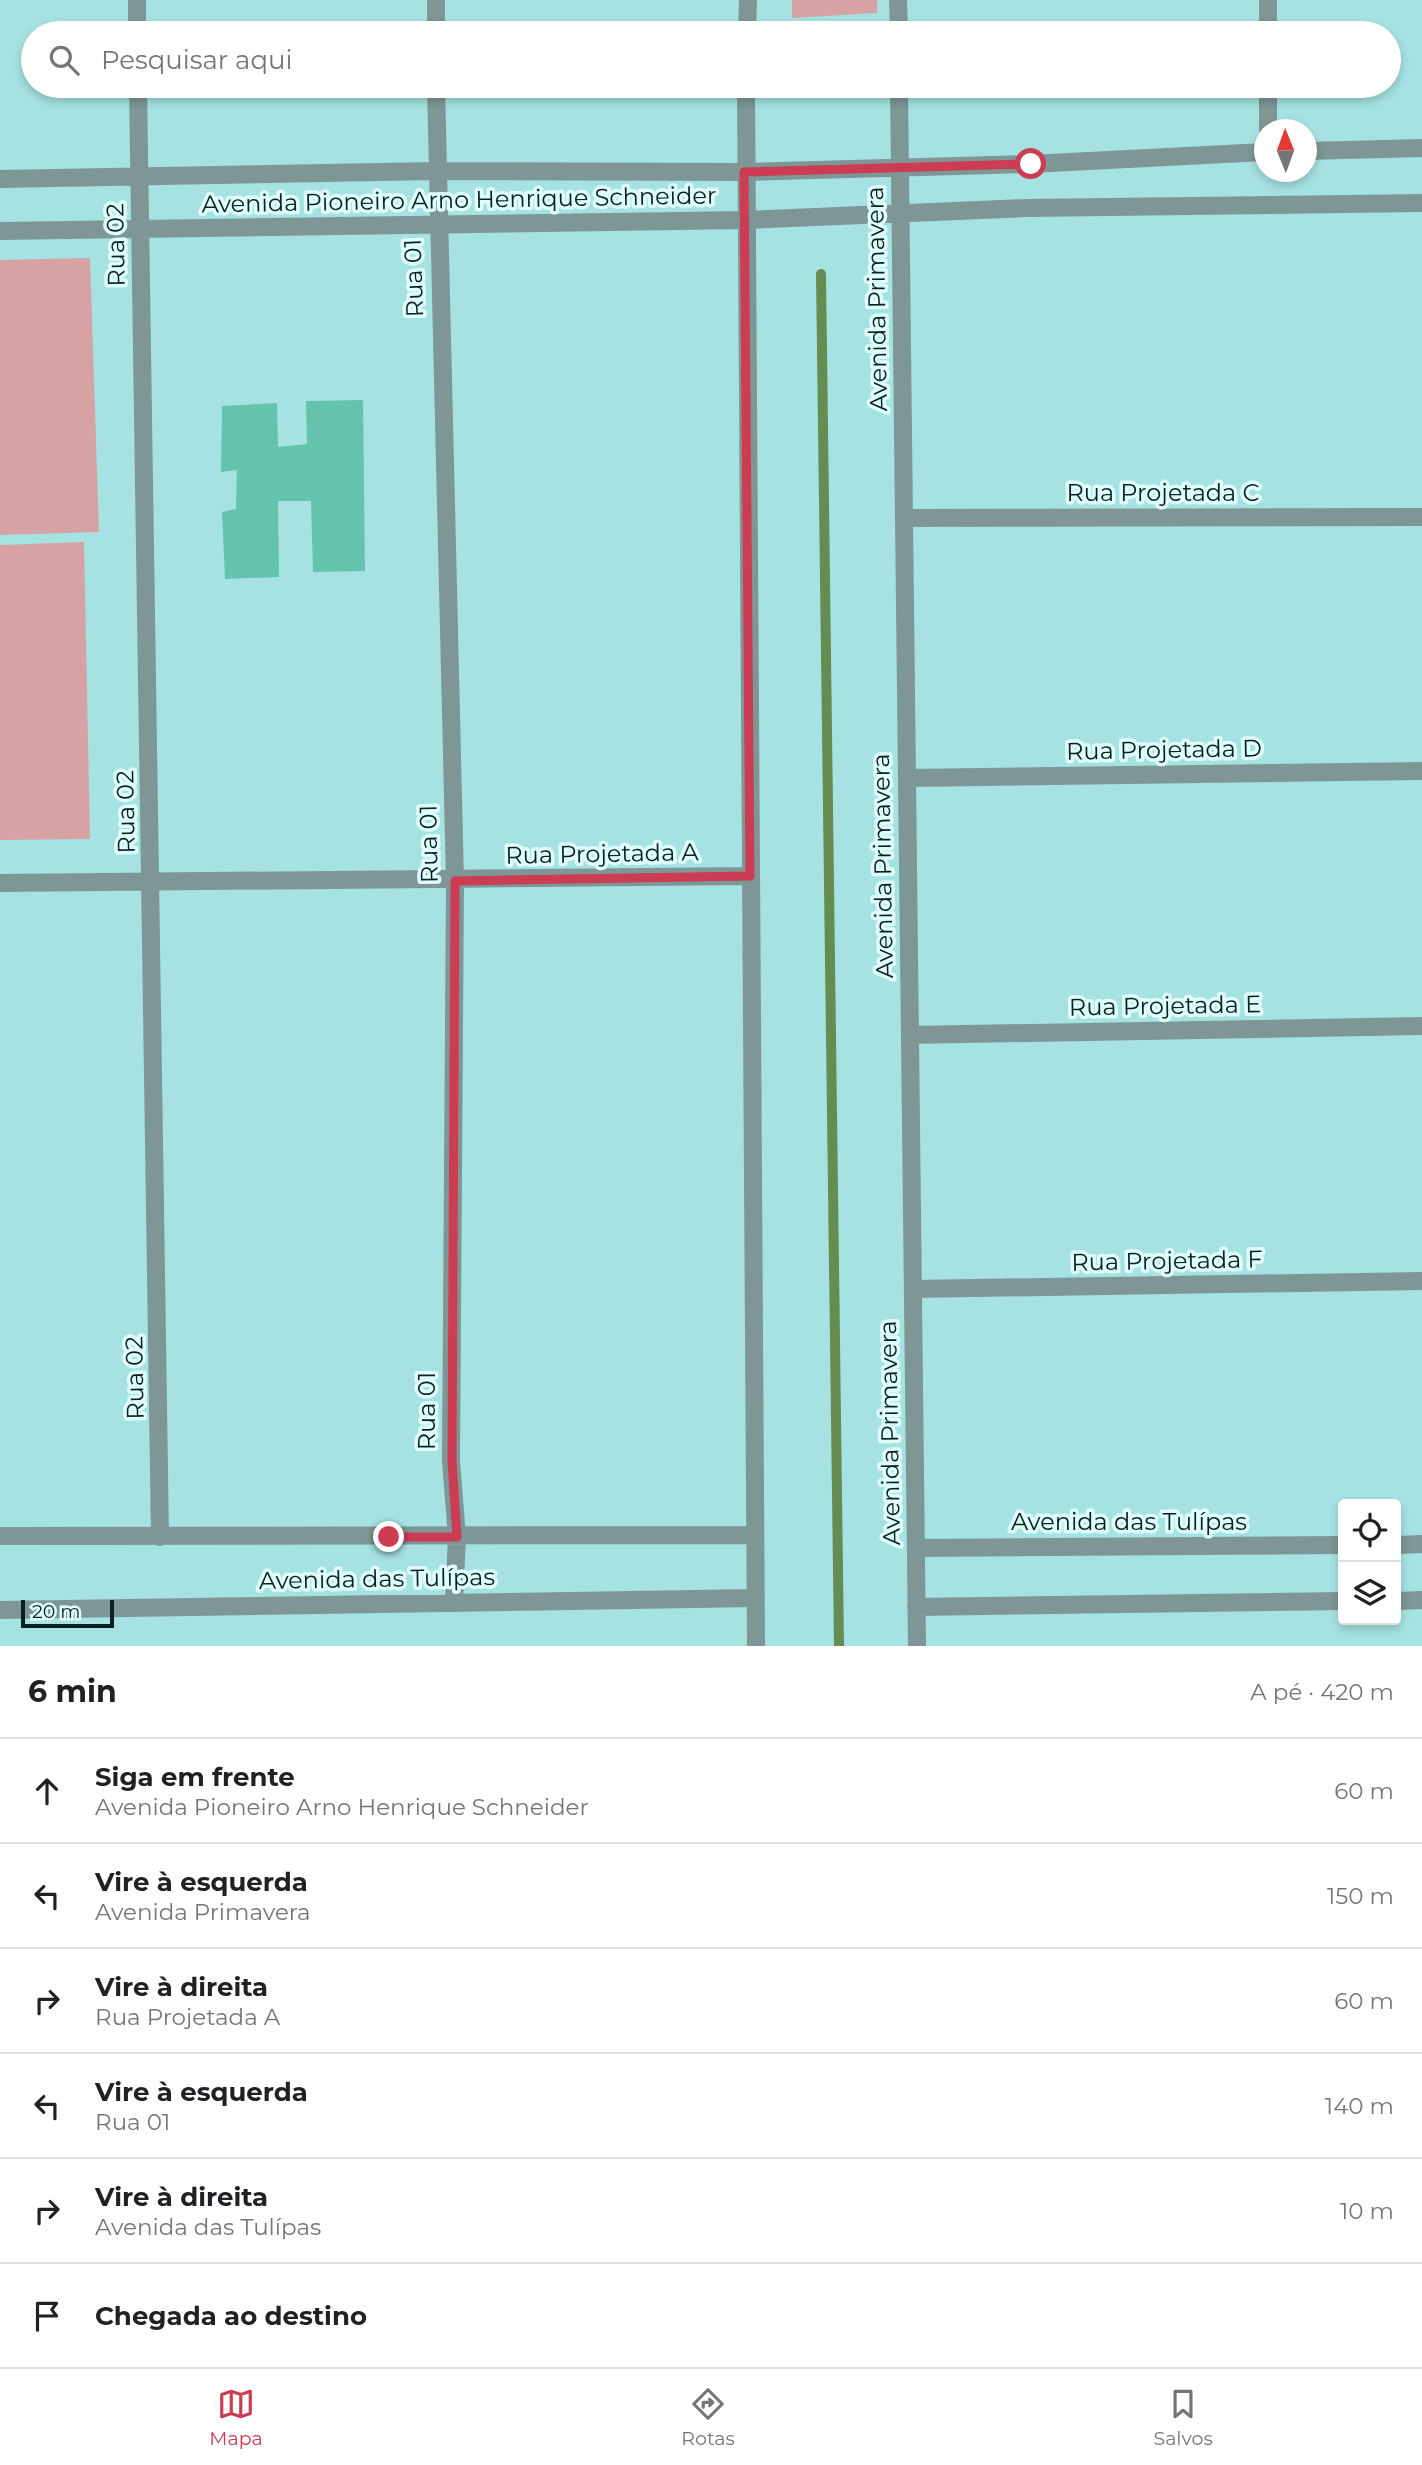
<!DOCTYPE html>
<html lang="pt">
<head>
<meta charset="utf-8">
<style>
  :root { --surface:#fff; --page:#f6f6f6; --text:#202124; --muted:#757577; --line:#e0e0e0; --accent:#cc3c52 }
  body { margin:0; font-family:Montserrat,sans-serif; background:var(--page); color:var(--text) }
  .controls { position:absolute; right:21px; bottom:21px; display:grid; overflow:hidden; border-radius:7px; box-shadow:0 4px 10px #0003 }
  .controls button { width:63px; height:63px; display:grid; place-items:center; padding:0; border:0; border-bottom:2px solid var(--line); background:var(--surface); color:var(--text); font:35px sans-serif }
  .compass { position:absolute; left:1254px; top:119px; width:63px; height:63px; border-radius:50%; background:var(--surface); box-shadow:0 4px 10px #0003; rotate:359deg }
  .scale { position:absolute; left:21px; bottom:18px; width:93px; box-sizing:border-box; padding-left:7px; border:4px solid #082121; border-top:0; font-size:19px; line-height:24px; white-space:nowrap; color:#082121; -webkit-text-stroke:5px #e0fdfd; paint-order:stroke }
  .stop { position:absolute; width:21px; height:21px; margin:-16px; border:5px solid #cc3c52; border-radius:50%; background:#fff }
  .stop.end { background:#cc3c52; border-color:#fff; box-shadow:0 2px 7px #0008 }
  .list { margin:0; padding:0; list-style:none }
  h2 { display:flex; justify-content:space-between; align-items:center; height:91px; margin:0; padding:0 28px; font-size:30px }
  h2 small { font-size:23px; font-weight:400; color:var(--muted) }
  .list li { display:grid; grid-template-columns:46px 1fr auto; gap:21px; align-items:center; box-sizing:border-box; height:105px; padding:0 28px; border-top:2px solid var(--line) }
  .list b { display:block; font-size:26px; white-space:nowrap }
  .list p { margin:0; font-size:23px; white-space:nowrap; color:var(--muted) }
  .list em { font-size:23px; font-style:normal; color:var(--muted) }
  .icon { flex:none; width:38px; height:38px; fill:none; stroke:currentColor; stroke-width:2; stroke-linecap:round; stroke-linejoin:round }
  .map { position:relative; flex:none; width:1422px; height:1646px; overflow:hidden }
  .search { position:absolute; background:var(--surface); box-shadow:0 4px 10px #0003; left:21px; right:21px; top:21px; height:77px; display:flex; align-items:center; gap:18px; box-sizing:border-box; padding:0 24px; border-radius:38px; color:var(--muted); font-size:26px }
  .sheet { height:721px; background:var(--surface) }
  nav { display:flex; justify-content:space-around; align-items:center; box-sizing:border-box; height:98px; border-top:2px solid var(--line); background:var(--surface); font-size:19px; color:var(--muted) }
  nav a { display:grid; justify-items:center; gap:4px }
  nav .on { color:var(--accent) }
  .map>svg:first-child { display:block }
  .green { fill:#d7a2a3 }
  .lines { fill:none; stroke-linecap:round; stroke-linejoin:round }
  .stream { stroke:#658d52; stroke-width:10 }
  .building { fill:#64c3ad }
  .minor { stroke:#7e9796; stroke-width:18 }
  .route { stroke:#cc3c52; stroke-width:9 }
  .labels { text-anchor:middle; stroke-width:7; stroke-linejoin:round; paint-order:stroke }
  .street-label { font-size:24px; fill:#082121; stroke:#e0fdfd }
</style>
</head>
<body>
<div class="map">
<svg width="1422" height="1646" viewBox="0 0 1422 1646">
  <rect width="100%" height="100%" fill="#a6e2e2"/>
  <path class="green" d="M792 0H877V13L792 18Z
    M90 258 99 532 0 535V260Z
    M84 542 90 839 0 840V545Z"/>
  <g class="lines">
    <path class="stream" d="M821 274 839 1646"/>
  </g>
  <path class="building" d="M363 400 365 571 313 572 311 501H278L279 577 225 579 222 512 236 509 237 470 221 472 222 406 277 403 278 447 307 444 306 401Z"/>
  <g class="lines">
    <path class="minor" d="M137 0V33
      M898 0 899 33
      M436 33V0
      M747 33 748 0
      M1268 33V0
      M138 86 160 1537
      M436 86 455 881 451 1461 457 1537 454 1602
      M746 86 756 1646
      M899 86 917 1646
      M1268 130V86
      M1306 151 1422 148
      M0 179 435 171 744 172 1031 164 1264 152
      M0 231 745 220 1027 208 1422 203
      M904 518 1422 517
      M907 778 1422 771
      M0 883 750 876
      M910 1035 1422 1026
      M913 1289 1422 1281
      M0 1536 755 1535
      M1396 1545 1422 1544
      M916 1548 1343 1545
      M1396 1601 1422 1600
      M916 1607 1343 1601
      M0 1610 756 1598"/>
  </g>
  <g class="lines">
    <path class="route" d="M389 1537H457L452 1461 455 881 750 876 744 172 1031 164"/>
  </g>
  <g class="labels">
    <g class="street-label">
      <text transform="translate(459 200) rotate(-1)" y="8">Avenida Pioneiro Arno Henrique Schneider</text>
      <text transform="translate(116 245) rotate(-91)" y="8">Rua 02</text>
      <text transform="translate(414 278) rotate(-92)" y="8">Rua 01</text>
      <text transform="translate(877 299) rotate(-91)" y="8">Avenida Primavera</text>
      <text x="1163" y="501">Rua Projetada C</text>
      <text transform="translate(1164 750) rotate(-1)" y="8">Rua Projetada D</text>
      <text transform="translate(126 812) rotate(-91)" y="8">Rua 02</text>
      <text transform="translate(429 844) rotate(-91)" y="8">Rua 01</text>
      <text transform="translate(602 854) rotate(-1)" y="8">Rua Projetada A</text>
      <text transform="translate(883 866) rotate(-91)" y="8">Avenida Primavera</text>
      <text transform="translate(1165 1006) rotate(-1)" y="8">Rua Projetada E</text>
      <text transform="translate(1167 1261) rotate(-1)" y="8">Rua Projetada F</text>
      <text transform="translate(135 1378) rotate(-91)" y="8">Rua 02</text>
      <text transform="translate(427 1411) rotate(-90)" y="8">Rua 01</text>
      <text transform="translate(890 1433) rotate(-91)" y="8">Avenida Primavera</text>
      <text x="1129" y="1530">Avenida das Tulípas</text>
      <text transform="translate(377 1579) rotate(-1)" y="8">Avenida das Tulípas</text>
    </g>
  </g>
</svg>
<div class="controls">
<button><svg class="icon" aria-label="locate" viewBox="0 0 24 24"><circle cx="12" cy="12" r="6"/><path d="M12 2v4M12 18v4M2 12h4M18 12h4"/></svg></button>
<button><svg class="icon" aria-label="layers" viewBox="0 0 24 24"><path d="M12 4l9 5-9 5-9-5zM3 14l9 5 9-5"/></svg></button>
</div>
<svg class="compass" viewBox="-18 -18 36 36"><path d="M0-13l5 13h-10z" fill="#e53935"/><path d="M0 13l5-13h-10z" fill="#757577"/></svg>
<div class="scale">20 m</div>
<div class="stop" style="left:1031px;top:164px"></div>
<div class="stop end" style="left:389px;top:1537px"></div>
<div class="search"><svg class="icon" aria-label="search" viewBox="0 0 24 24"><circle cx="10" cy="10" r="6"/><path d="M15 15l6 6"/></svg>Pesquisar aqui</div>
</div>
<section class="sheet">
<h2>6 min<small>A pé · 420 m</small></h2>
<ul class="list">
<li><svg class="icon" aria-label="ahead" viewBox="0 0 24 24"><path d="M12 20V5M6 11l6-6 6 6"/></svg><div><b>Siga em frente</b><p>Avenida Pioneiro Arno Henrique Schneider</p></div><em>60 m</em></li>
<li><svg class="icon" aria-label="left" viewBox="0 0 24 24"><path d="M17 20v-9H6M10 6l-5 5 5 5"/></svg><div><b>Vire à esquerda</b><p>Avenida Primavera</p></div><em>150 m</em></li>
<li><svg class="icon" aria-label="right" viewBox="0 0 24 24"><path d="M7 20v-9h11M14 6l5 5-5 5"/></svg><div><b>Vire à direita</b><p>Rua Projetada A</p></div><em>60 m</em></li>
<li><svg class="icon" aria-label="left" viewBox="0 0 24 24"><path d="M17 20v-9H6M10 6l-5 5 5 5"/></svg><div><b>Vire à esquerda</b><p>Rua 01</p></div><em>140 m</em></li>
<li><svg class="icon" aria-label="right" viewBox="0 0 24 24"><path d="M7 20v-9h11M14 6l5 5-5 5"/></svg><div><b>Vire à direita</b><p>Avenida das Tulípas</p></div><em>10 m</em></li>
<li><svg class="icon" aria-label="arrive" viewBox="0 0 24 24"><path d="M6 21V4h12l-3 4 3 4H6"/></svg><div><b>Chegada ao destino</b></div></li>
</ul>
</section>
<nav>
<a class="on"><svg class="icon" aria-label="map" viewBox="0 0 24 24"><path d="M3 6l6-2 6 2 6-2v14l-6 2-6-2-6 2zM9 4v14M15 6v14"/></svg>Mapa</a>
<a><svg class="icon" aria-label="directions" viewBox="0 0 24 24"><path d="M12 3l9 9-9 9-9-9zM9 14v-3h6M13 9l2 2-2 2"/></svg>Rotas</a>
<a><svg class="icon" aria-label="saved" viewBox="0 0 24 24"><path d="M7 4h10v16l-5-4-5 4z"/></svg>Salvos</a>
</nav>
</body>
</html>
